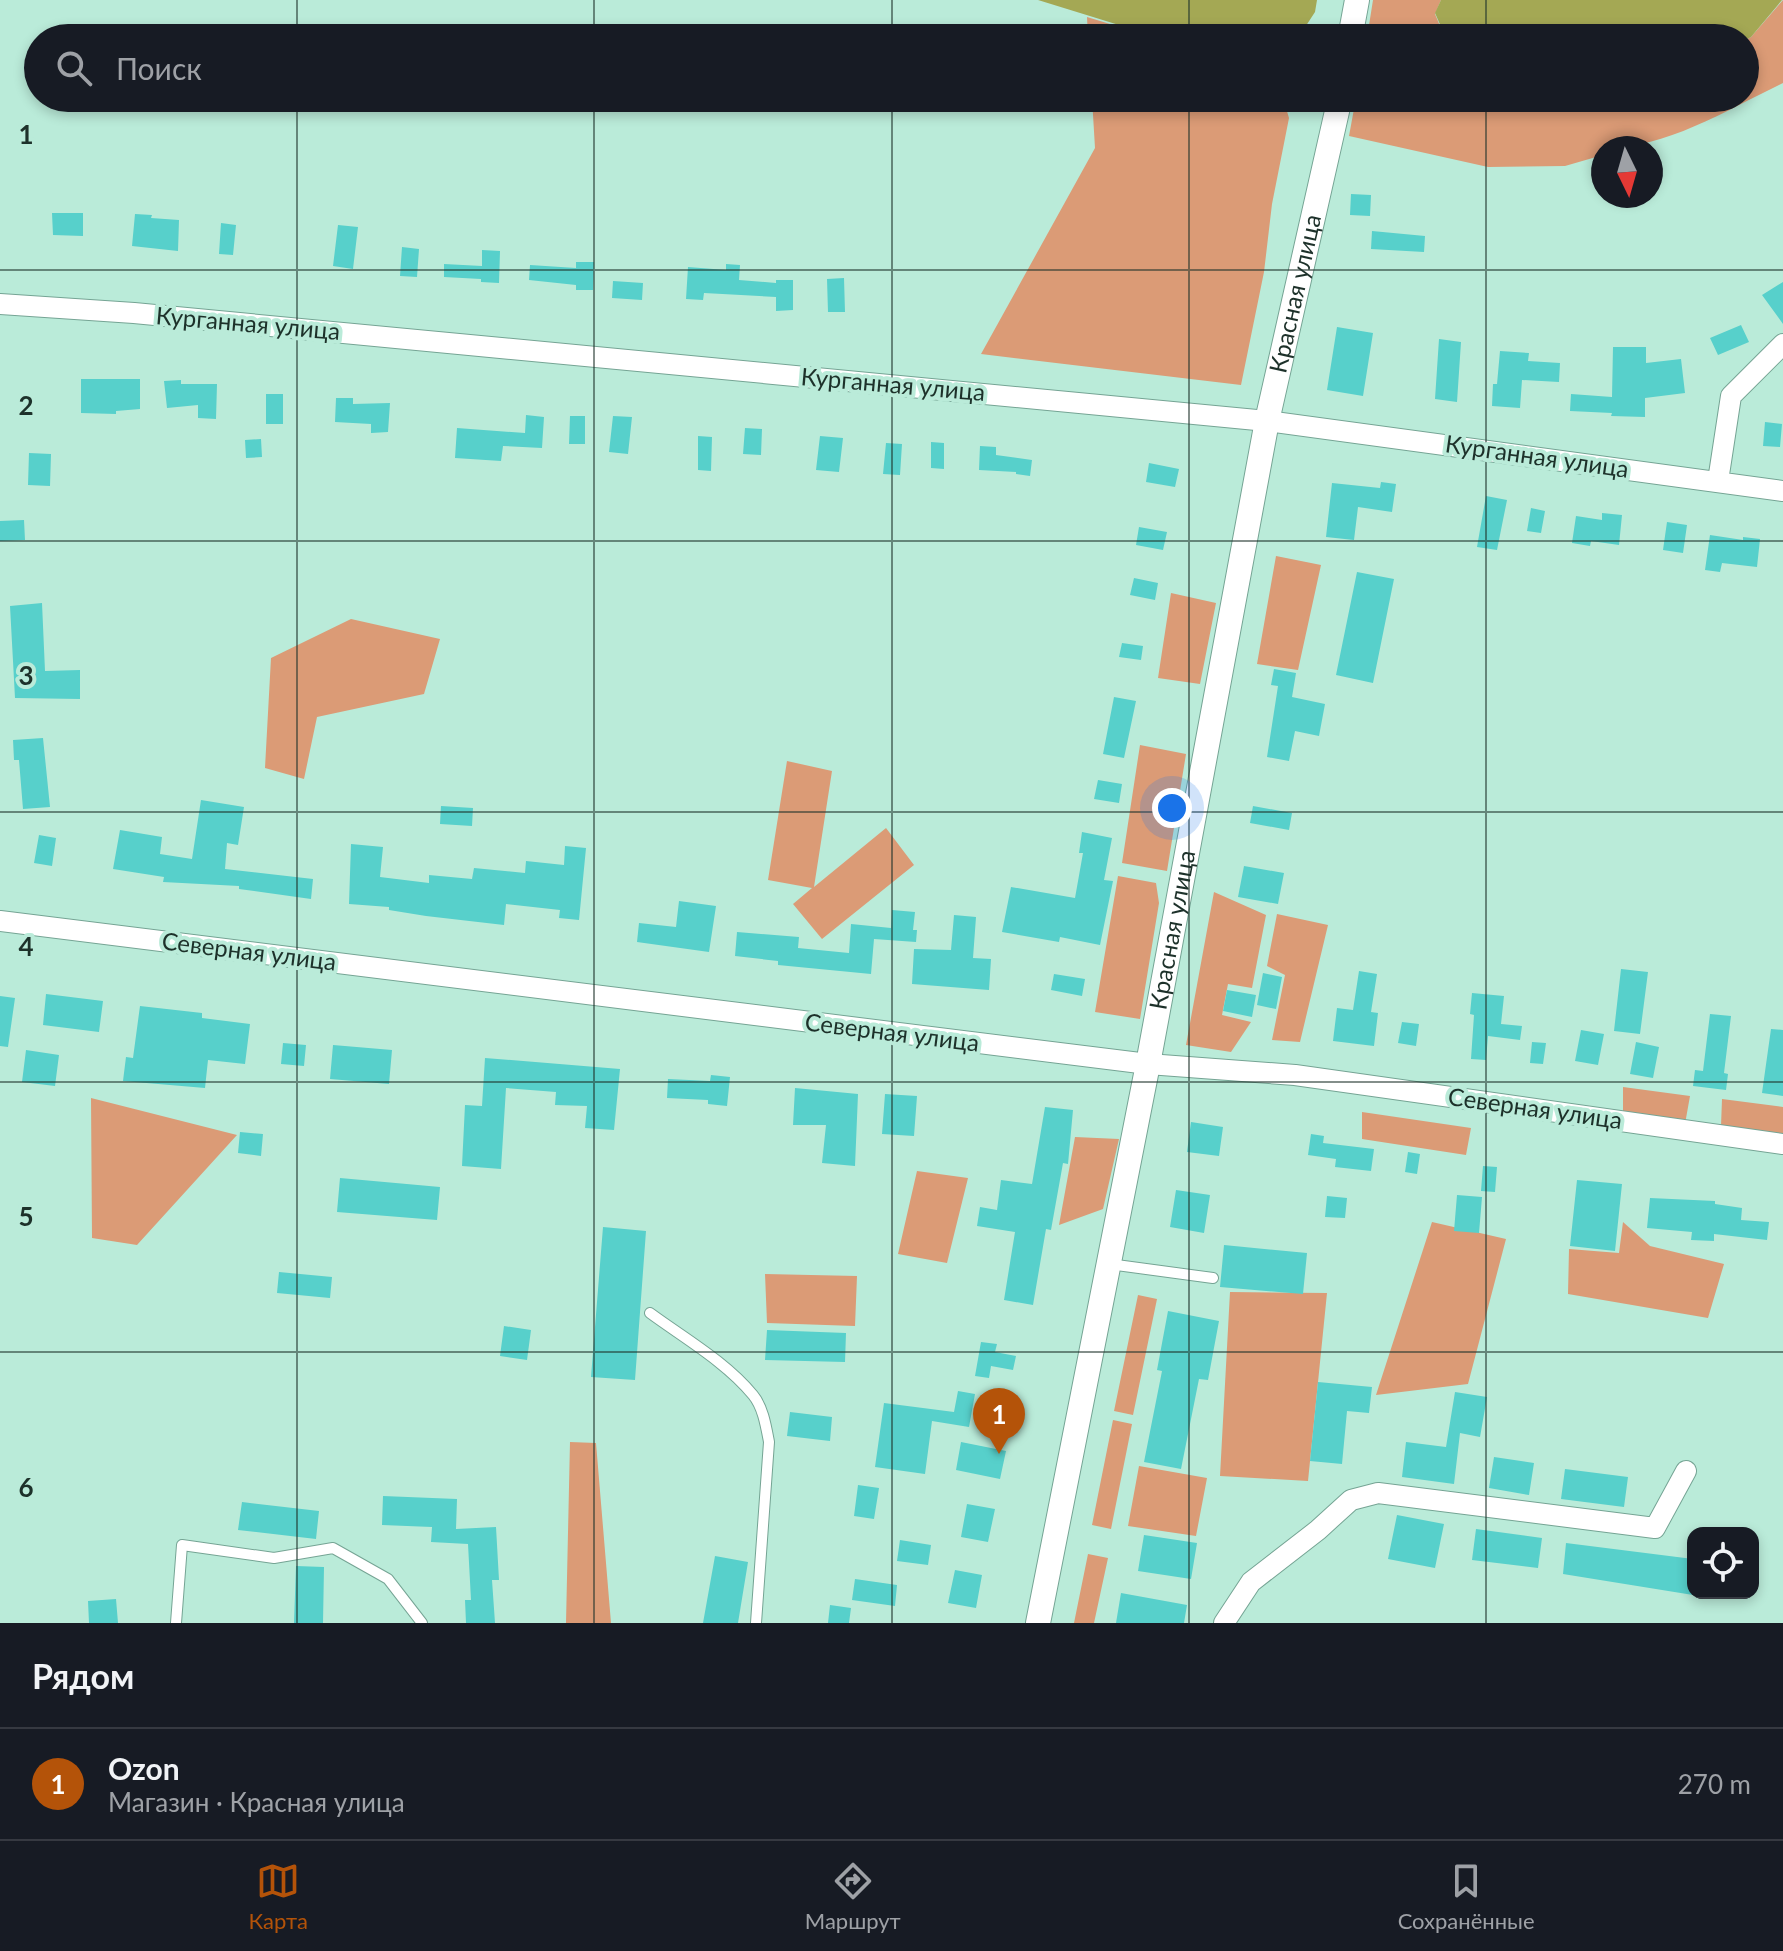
<!DOCTYPE html>
<html lang="ru">
<head>
<meta charset="utf-8">
<style>
  :root { --surface:#171b24; --page:#20242c; --text:#f1f3f6; --muted:#9ea1a6; --line:#363941; --accent:#b45309 }
  body { margin:0; font-family:Lato,sans-serif; background:var(--page); color:var(--text) }
  .controls { position:absolute; right:24px; bottom:24px; display:grid; overflow:hidden; border-radius:16px; box-shadow:0 4px 12px #0003 }
  .controls button { width:72px; height:72px; display:grid; place-items:center; padding:0; border:0; border-bottom:2px solid var(--line); background:var(--surface); color:var(--text); font:40px sans-serif }
  .compass { position:absolute; left:1591px; top:136px; width:72px; height:72px; border-radius:50%; background:var(--surface); box-shadow:0 4px 12px #0003; rotate:175deg }
  .you { position:absolute; left:1172px; top:808px; width:28px; height:28px; margin:-20px; border:6px solid #fff; border-radius:50%; background:#1a73e8; box-shadow:0 0 0 12px #1a73e833 }
  .badge { display:grid; place-items:center; width:52px; height:52px; border-radius:50%; background:var(--accent); color:#fff; font-size:26px; font-weight:700 }
  .pin { position:absolute; translate:-50% -66px; filter:drop-shadow(0 2px 4px #0008) }
  .pin::after { content:''; position:absolute; top:42px; width:28px; height:24px; background:inherit; clip-path:polygon(0 0,100% 0,50% 100%) }
  .list { margin:0; padding:0; list-style:none }
  h2 { display:flex; justify-content:space-between; align-items:center; height:104px; margin:0; padding:0 32px; font-size:34px }
  h2 small { font-size:26px; font-weight:400; color:var(--muted) }
  .list li { display:grid; grid-template-columns:52px 1fr auto; gap:24px; align-items:center; box-sizing:border-box; height:112px; padding:0 32px; border-top:2px solid var(--line) }
  .list b { display:block; font-size:30px; white-space:nowrap }
  .list p { margin:0; font-size:26px; white-space:nowrap; color:var(--muted) }
  .list em { font-size:26px; font-style:normal; color:var(--muted) }
  .icon { flex:none; width:44px; height:44px; fill:none; stroke:currentColor; stroke-width:2; stroke-linecap:round; stroke-linejoin:round }
  .map { position:relative; flex:none; width:1783px; height:1623px; overflow:hidden }
  .search { position:absolute; background:var(--surface); box-shadow:0 4px 12px #0003; left:24px; right:24px; top:24px; height:88px; display:flex; align-items:center; gap:20px; box-sizing:border-box; padding:0 28px; border-radius:44px; color:var(--muted); font-size:30px }
  .sheet { height:216px; background:var(--surface) }
  nav { display:flex; justify-content:space-around; align-items:center; box-sizing:border-box; height:112px; border-top:2px solid var(--line); background:var(--surface); font-size:22px; color:var(--muted) }
  nav a { display:grid; justify-items:center; gap:4px }
  nav .on { color:var(--accent) }
  .map>svg:first-child { display:block }
  .green { fill:#db9b76 }
  .water { fill:#a4a854 }
  .building { fill:#57d0cb }
  .lines { fill:none; stroke-linecap:round; stroke-linejoin:round }
  .service-casing { stroke:#75a494; stroke-width:12 }
  .minor-casing { stroke:#75a494; stroke-width:22 }
  .tertiary-casing { stroke:#75a494; stroke-width:26 }
  .service { stroke:#fff; stroke-width:10 }
  .minor { stroke:#fff; stroke-width:20 }
  .tertiary { stroke:#fff; stroke-width:24 }
  .grid { fill:none; stroke:#1d312a; stroke-width:2; stroke-opacity:0.55 }
  .labels { text-anchor:middle; stroke-width:8; stroke-linejoin:round; paint-order:stroke }
  .street-label { font-size:24px; fill:#1d312a; stroke:#baebd9 }
  .grid-label { font-size:26px; text-anchor:middle; font-weight:bold; fill:#1d312a; stroke:#baebd9; stroke-width:8; stroke-linejoin:round; paint-order:stroke }
</style>
</head>
<body>
<div class="map">
<svg width="1783" height="1623" viewBox="0 0 1783 1623">
  <rect width="100%" height="100%" fill="#baebd9"/>
  <path class="green" d="M1373 0H1441L1435 14 1445 38H1367Z
    M1783 0V83C1726 110 1668 148 1603 148V155L1565 166 1488 167 1349 136 1356 98H1745V40L1751 37Z
    M1087 17 1156 38H1088Z
    M1092 98H1283L1289 118 1272 204 1264 272 1241 385 981 354 1095 148Z
    M1276 556 1321 565 1298 670 1257 664Z
    M1171 593 1216 603 1200 684 1158 678Z
    M351 619 440 639 424 694 317 717 304 779 265 768 271 658Z
    M1140 745 1186 754 1167 871 1122 863Z
    M787 761 832 771 814 887 886 828 914 865 822 939 793 904 812 888 768 880Z
    M1118 876 1156 883 1159 903 1140 1019 1095 1012Z
    M1214 892 1266 915 1252 988 1228 984 1222 1015 1251 1022 1231 1052 1186 1045Z
    M1277 914 1328 925 1300 1042 1272 1040 1285 975 1267 966Z
    M1623 1087 1690 1096 1685 1124 1623 1114Z
    M91 1098 237 1135 137 1245 92 1238Z
    M1722 1099 1783 1107V1135L1721 1126Z
    M1362 1112 1471 1128 1466 1155 1362 1139Z
    M1075 1137 1119 1139 1103 1209 1059 1225Z
    M917 1171 968 1178 947 1263 898 1254Z
    M1432 1222 1506 1239 1468 1384 1376 1395Z
    M1623 1222 1650 1246 1724 1264 1708 1318 1568 1294 1569 1249 1619 1253Z
    M765 1274 857 1276 855 1326 767 1323Z
    M1230 1292 1327 1293 1308 1481 1220 1476Z
    M1138 1295 1157 1299 1133 1415 1114 1411Z
    M1113 1420 1132 1424 1111 1529 1092 1525Z
    M570 1442 596 1443 611 1623H566Z
    M1139 1466 1207 1478 1196 1536 1128 1526Z
    M1088 1554 1108 1558 1094 1623H1074Z"/>
  <path class="water" d="M1038 0H1317L1315 12 1298 38H1161Z
    M1441 0H1782L1751 37 1745 40 1446 38 1435 13Z"/>
  <path class="building" d="M1351 194 1371 195 1370 216 1350 215Z
    M52 213H83V236L53 235Z
    M135 214 152 215 151 218 179 220 178 251 132 246Z
    M221 223 236 225 233 255 219 254Z
    M338 225 358 227 353 269 333 266Z
    M1372 231 1425 236 1424 252 1371 249Z
    M402 247 419 249 417 277 400 276Z
    M482 250 500 251 499 283 481 282V279L444 277V264L482 266Z
    M576 262H594L593 290H576V285L529 280 530 265 576 268Z
    M726 264 740 265 739 280 776 283V280H793V310L776 311V297L704 293 703 300 686 299 688 267 726 270Z
    M844 278 845 312H828L827 279Z
    M613 281 643 283 642 300 612 298Z
    M1783 282V324L1762 295Z
    M1741 325 1749 342 1718 355 1710 338Z
    M1337 327 1373 333 1363 396 1327 390Z
    M1439 339 1461 342 1457 402 1435 399Z
    M1613 347H1646V363L1681 359 1685 393 1645 398V417L1611 416 1612 413 1570 411 1571 394 1612 397Z
    M1500 351 1529 353 1528 361 1560 363 1559 382 1522 380 1520 408 1492 406 1493 384H1497Z
    M81 379H140V409L116 411V414L81 413Z
    M181 380V384H217L216 419 198 418V405L167 408 164 381Z
    M266 394H283V424H266Z
    M336 398H353V404L390 403 388 432 371 433V424L335 422Z
    M526 415 544 417 542 448 503 446 501 461 455 458 457 428 525 433Z
    M570 416H585V444H569Z
    M613 416 632 417 628 454 609 452Z
    M1765 422 1782 424 1780 447 1763 446Z
    M745 428 762 429 761 455 743 454Z
    M698 436 712 437 711 471 698 470Z
    M820 436 843 438 839 472 816 470Z
    M261 439 262 457 246 458 245 440Z
    M931 442 944 443V469L931 468Z
    M886 443 902 444 900 475 883 474Z
    M980 446 996 447V455L1032 460 1030 476 1016 474V472L979 470Z
    M29 453 51 454 50 486 28 485Z
    M1149 463 1179 469 1175 487 1146 482Z
    M1381 482 1396 484 1392 512 1358 507 1354 540 1326 537 1332 483 1380 488Z
    M1486 496 1507 500 1497 550 1477 547Z
    M1531 508 1545 511 1541 533 1527 531Z
    M1602 513 1622 515 1619 545 1591 541 1590 546 1572 543 1576 516 1602 520Z
    M24 520 25 540 0 541V521Z
    M1667 522 1687 525 1683 553 1663 550Z
    M1139 527 1167 532 1163 550 1136 545Z
    M1710 535 1743 540V537L1760 539 1757 567 1722 563 1720 572 1705 570Z
    M1357 572 1394 579 1373 683 1336 675Z
    M1134 578 1158 583 1155 600 1130 595Z
    M42 603 45 671 80 670V699L15 698 10 606Z
    M1122 643 1143 646 1141 660 1119 657Z
    M1274 669 1296 673 1292 697 1325 704 1319 736 1295 731 1289 761 1267 757 1278 686 1271 685Z
    M1114 697 1136 701 1124 758 1103 754Z
    M43 738 50 807 23 809 19 760H14L13 740Z
    M1098 780 1122 784 1119 803 1094 799Z
    M201 800 244 807 238 845 227 843 225 869 313 879 311 899 239 889V886L163 882 164 877 113 869 120 830 162 837 160 854 192 859Z
    M441 806 473 808 472 826 440 824Z
    M1253 806 1292 813 1289 830 1250 823Z
    M1082 832 1112 838 1104 880 1113 881 1100 945 1060 937 1059 942 1002 932 1011 887 1075 898 1083 853H1079Z
    M39 835 56 838 52 866 34 863Z
    M351 844 383 847 380 877 429 883V875L472 879 474 868 525 873 526 861 564 865 565 846 586 848 579 920 559 918 560 910 506 904 504 925 426 916 389 910V907L349 904Z
    M1244 866 1284 873 1278 904 1238 897Z
    M679 901 716 906 709 952 637 942 639 923 676 927Z
    M892 910 915 912 913 930H917L916 942 874 939 871 974 778 965V961L735 956 737 932 799 937 798 948 849 953 851 924 891 928Z
    M954 915 976 917 973 958 991 959 989 990 912 984 914 949 951 950Z
    M1621 969 1648 972 1640 1034 1614 1031Z
    M1359 971 1377 974 1371 1012 1378 1013 1374 1046 1333 1041 1337 1008 1353 1010Z
    M1263 973 1282 977 1276 1009 1257 1005Z
    M1054 974 1085 979 1082 996 1051 990Z
    M1227 990 1256 995 1252 1017 1223 1011Z
    M1472 993 1504 996 1501 1024 1522 1026 1520 1040 1488 1036 1486 1060 1471 1059 1474 1015 1470 1014Z
    M46 994 103 1001 99 1032 43 1025Z
    M0 996 15 998 8 1047 0 1046Z
    M140 1006 202 1013V1018L250 1024 245 1064 208 1060 205 1088 123 1081 126 1057 133 1058Z
    M1710 1014 1731 1016 1724 1073 1728 1074 1726 1090 1693 1086 1695 1070 1703 1071Z
    M1402 1022 1419 1024 1416 1046 1398 1043Z
    M1771 1029 1783 1030V1096L1762 1093Z
    M1581 1030 1604 1034 1598 1065 1575 1061Z
    M1532 1042 1546 1043 1543 1064 1530 1063Z
    M1636 1042 1659 1047 1653 1078 1630 1074Z
    M283 1043 306 1045 304 1066 281 1064Z
    M333 1045 392 1050 389 1084 330 1079Z
    M26 1050 59 1055 55 1086 22 1082Z
    M485 1058 620 1069 614 1130 585 1128 587 1106 555 1105 556 1092 506 1088 501 1169 462 1166 465 1105 482 1106Z
    M711 1075 730 1077 727 1106 708 1104V1100L667 1098 668 1079 710 1081Z
    M795 1088 858 1094 855 1166 822 1163 826 1125H793Z
    M885 1094 917 1096 914 1136 882 1134Z
    M1045 1107 1073 1110 1068 1164 1063 1163 1051 1230 1046 1229 1033 1305 1004 1300 1015 1232 977 1226 980 1207 997 1210 1001 1180 1032 1184Z
    M1191 1122 1223 1127 1219 1156 1187 1152Z
    M240 1132 263 1134 261 1156 238 1153Z
    M1311 1134 1324 1136 1323 1143 1374 1149 1371 1171 1335 1167 1336 1159 1308 1155Z
    M1408 1152 1420 1154 1417 1174 1405 1172Z
    M1483 1166 1497 1167 1495 1192 1481 1191Z
    M340 1178 440 1187 437 1220 337 1212Z
    M1577 1180 1622 1184 1615 1251 1570 1246Z
    M1176 1190 1210 1195 1204 1233 1170 1227Z
    M1457 1195 1482 1197 1479 1233 1454 1231Z
    M1327 1196 1347 1198 1345 1218 1325 1217Z
    M1650 1198 1715 1201V1204L1742 1208 1741 1220 1769 1222 1767 1240 1714 1234V1241L1691 1240 1692 1232 1647 1228Z
    M603 1227 646 1231 635 1380 591 1377Z
    M1224 1245 1307 1253 1303 1294 1220 1287Z
    M279 1272 332 1277 330 1298 277 1293Z
    M1168 1311 1219 1321 1208 1380 1199 1379 1181 1469 1144 1462 1162 1371 1157 1370Z
    M504 1326 531 1330 527 1360 500 1356Z
    M767 1330 846 1333 845 1362 765 1360Z
    M981 1342 997 1344 995 1352 1016 1356 1013 1370 991 1366 989 1378 975 1376Z
    M1318 1382 1372 1387 1369 1413 1347 1411 1342 1464 1310 1461Z
    M958 1391 975 1394 969 1427 932 1421 925 1474 875 1467 884 1403 954 1412Z
    M1455 1392 1487 1397 1480 1437 1460 1433 1454 1484 1402 1477 1406 1442 1446 1447Z
    M790 1412 832 1417 830 1441 787 1436Z
    M961 1442 1006 1451 1000 1479 956 1470Z
    M1494 1457 1534 1463 1529 1495 1489 1488Z
    M1565 1469 1628 1477 1624 1507 1561 1499Z
    M858 1485 879 1488 874 1519 854 1516Z
    M383 1496 457 1499 456 1529 496 1527 499 1580H492L495 1623H466L465 1600H471L468 1544 431 1542 432 1527 382 1525Z
    M242 1502 319 1511 316 1539 238 1530Z
    M967 1504 995 1509 988 1542 961 1537Z
    M1397 1515 1444 1524 1435 1568 1388 1559Z
    M1476 1529 1542 1538 1538 1568 1472 1560Z
    M1144 1535 1197 1543 1191 1579 1138 1571Z
    M900 1540 931 1545 928 1565 897 1561Z
    M1566 1543 1693 1559V1595L1563 1574Z
    M715 1556 748 1562 738 1623H703Z
    M296 1566 324 1567 323 1623H294Z
    M955 1570 982 1575 976 1608 948 1603Z
    M855 1579 897 1585 895 1606 852 1600Z
    M1121 1593 1187 1605 1184 1623H1116Z
    M116 1599 118 1623H89L88 1601Z
    M830 1605 851 1608 849 1623H828Z"/>
  <g class="lines">
    <defs>
      <path id="service" d="M1109 1264 1213 1278
        M650 1313C684 1338 726 1362 753 1395 763 1407 766 1426 769 1442L756 1623
        M176 1623 182 1545 274 1558 333 1548 388 1579 422 1623"/>
      <path id="minor" d="M0 304 134 313 1267 421 1783 491
        M1718 481 1731 396 1783 344
        M0 921 1148 1064 1295 1075 1783 1144
        M1224 1623 1251 1582 1318 1530 1351 1500 1378 1493 1655 1528 1686 1471"/>
      <g id="tertiary">
        <path d="M1350 38 1357 0"/>
        <path id="s1" d="M1038 1623 1148 1064 1267 421 1340 98"/>
      </g>
    </defs>
    <use href="#service" class="service-casing"/>
    <use href="#minor" class="minor-casing"/>
    <use href="#tertiary" class="tertiary-casing"/>
    <use href="#service" class="service"/>
    <use href="#minor" class="minor"/>
    <use href="#tertiary" class="tertiary"/>
  </g>
  <path class="grid" d="M297 0V38M594 0V38M892 0V38M1189 0V38M1486 0V38M297 98V1623M594 98V1623M892 98V1623M1189 98V1623M1486 98V1623M0 270H1783M0 541H1783M0 812H1783M0 1082H1783M0 1352H1783"/>
  <g class="labels">
    <g class="street-label">
      <text dy="8" stroke="none"><textPath href="#s1" startOffset="1354">Красная улица</textPath></text>
      <text transform="translate(248 324) rotate(5)" y="8">Курганная улица</text>
      <text transform="translate(893 385) rotate(5)" y="8">Курганная улица</text>
      <text transform="translate(1537 457) rotate(8)" y="8">Курганная улица</text>
      <text dy="8" stroke="none"><textPath href="#s1" startOffset="706">Красная улица</textPath></text>
      <text transform="translate(249 952) rotate(7)" y="8">Северная улица</text>
      <text transform="translate(892 1033) rotate(7)" y="8">Северная улица</text>
      <text transform="translate(1535 1109) rotate(8)" y="8">Северная улица</text>
    </g>
  </g>
  <g class="grid-label">
    <text x="26" y="144">1</text>
    <text x="26" y="415">2</text>
    <text x="26" y="685">3</text>
    <text x="26" y="956">4</text>
    <text x="26" y="1226">5</text>
    <text x="26" y="1497">6</text>
  </g>
</svg>
<div class="controls">
<button><svg class="icon" aria-label="locate" viewBox="0 0 24 24"><circle cx="12" cy="12" r="6"/><path d="M12 2v4M12 18v4M2 12h4M18 12h4"/></svg></button>
</div>
<svg class="compass" viewBox="-18 -18 36 36"><path d="M0-13l5 13h-10z" fill="#e53935"/><path d="M0 13l5-13h-10z" fill="#9ea1a6"/></svg>
<div class="you"></div>
<div class="pin badge" style="left:999px;top:1454px">1</div>
<div class="search"><svg class="icon" aria-label="search" viewBox="0 0 24 24"><circle cx="10" cy="10" r="6"/><path d="M15 15l6 6"/></svg>Поиск</div>
</div>
<section class="sheet">
<h2>Рядом<small></small></h2>
<ul class="list">
<li><span class="badge">1</span><div><b>Ozon</b><p>Магазин · Красная улица</p></div><em>270 m</em></li>
</ul>
</section>
<nav>
<a class="on"><svg class="icon" aria-label="map" viewBox="0 0 24 24"><path d="M3 6l6-2 6 2 6-2v14l-6 2-6-2-6 2zM9 4v14M15 6v14"/></svg>Карта</a>
<a><svg class="icon" aria-label="directions" viewBox="0 0 24 24"><path d="M12 3l9 9-9 9-9-9zM9 14v-3h6M13 9l2 2-2 2"/></svg>Маршрут</a>
<a><svg class="icon" aria-label="saved" viewBox="0 0 24 24"><path d="M7 4h10v16l-5-4-5 4z"/></svg>Сохранённые</a>
</nav>
</body>
</html>
